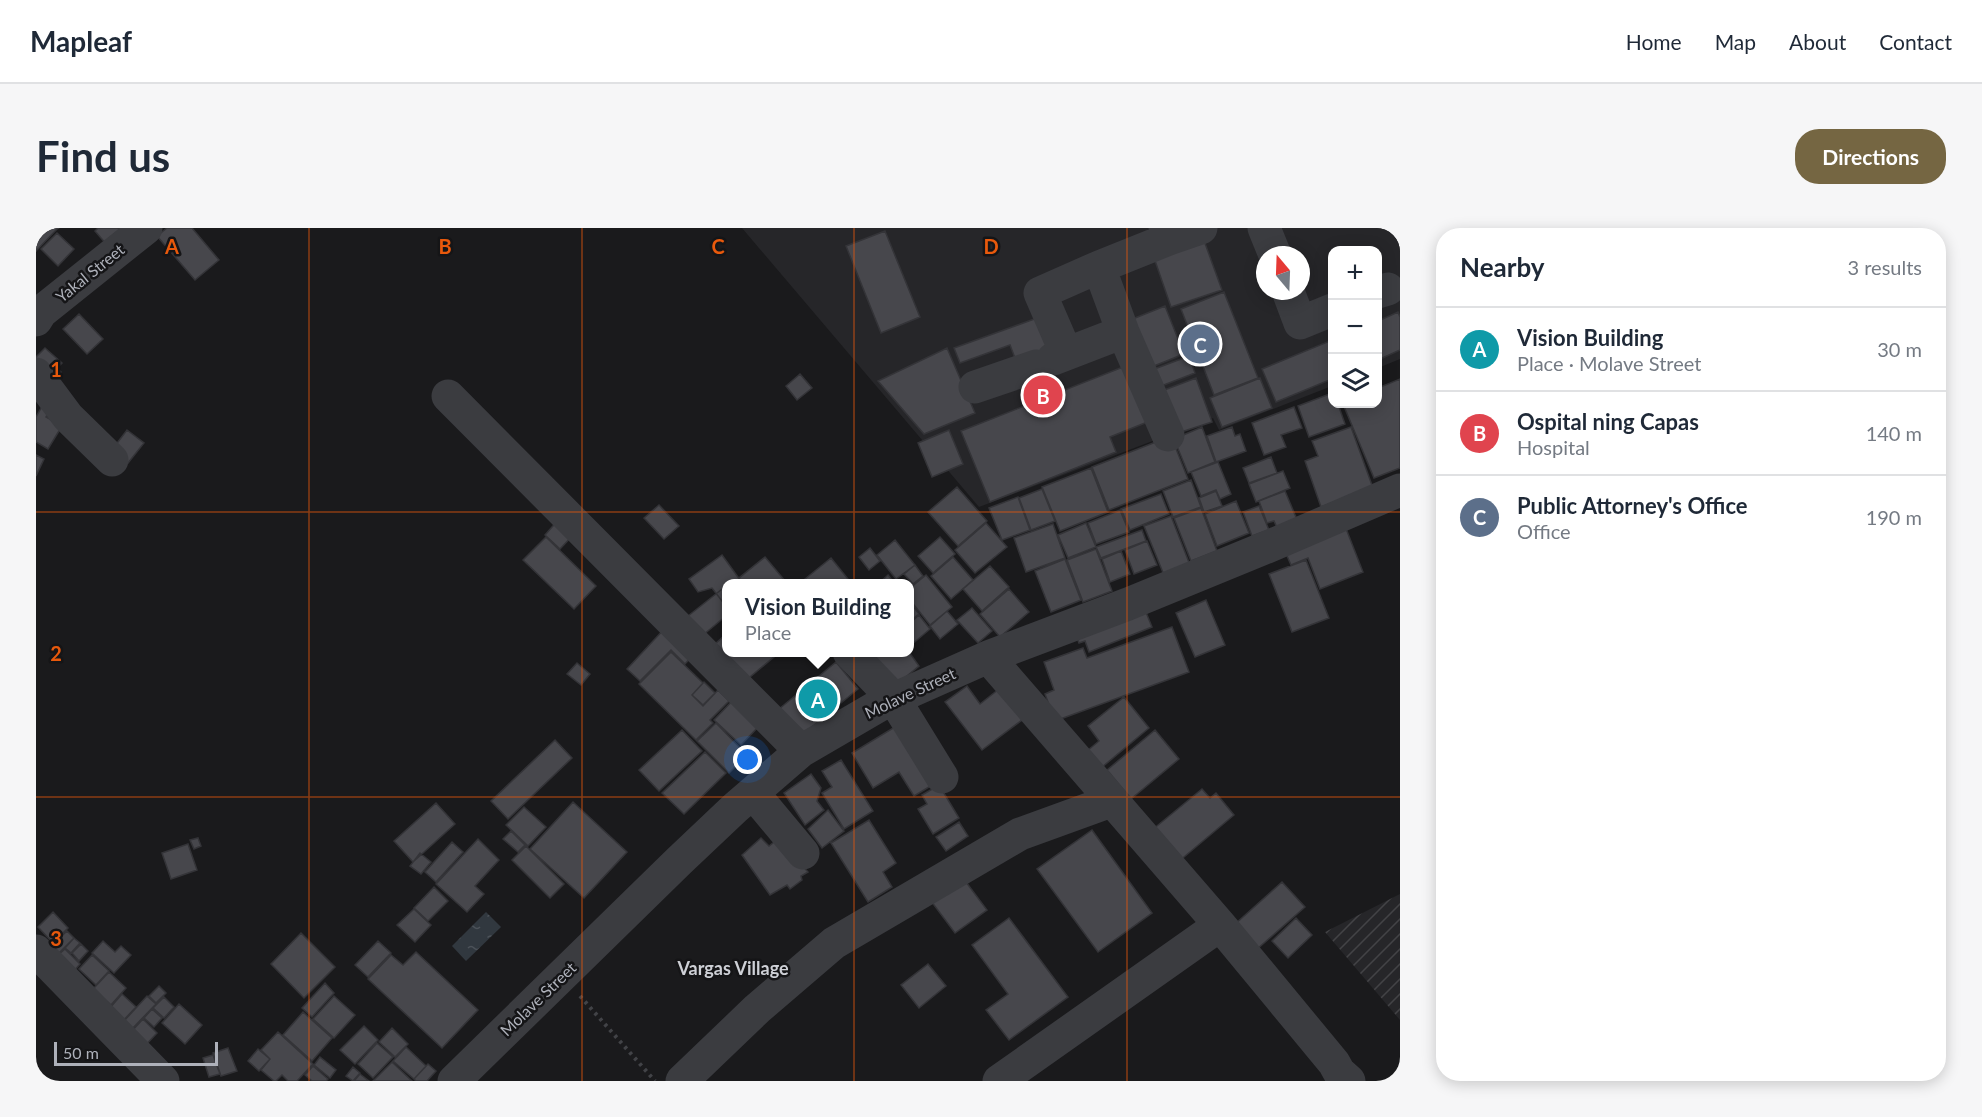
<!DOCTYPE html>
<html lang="en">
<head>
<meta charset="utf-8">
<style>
  :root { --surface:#fff; --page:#f6f6f7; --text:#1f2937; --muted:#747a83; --line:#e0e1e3; --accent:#756642 }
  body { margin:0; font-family:Lato,sans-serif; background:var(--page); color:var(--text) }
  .controls { position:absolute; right:18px; top:18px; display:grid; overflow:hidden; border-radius:12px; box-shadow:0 3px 15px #0003 }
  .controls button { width:54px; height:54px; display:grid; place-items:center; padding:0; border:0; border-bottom:2px solid var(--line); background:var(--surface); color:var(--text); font:30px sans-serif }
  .compass { position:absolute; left:1220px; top:18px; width:54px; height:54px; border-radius:50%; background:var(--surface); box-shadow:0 3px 15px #0003; rotate:341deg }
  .scale { position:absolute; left:18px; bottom:15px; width:164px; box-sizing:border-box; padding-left:6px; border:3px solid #aeb1ba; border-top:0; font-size:16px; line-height:21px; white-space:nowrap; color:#aeb1ba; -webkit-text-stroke:4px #151517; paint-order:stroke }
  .you { position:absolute; left:712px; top:532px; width:21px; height:21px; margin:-15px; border:4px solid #fff; border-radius:50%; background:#1a73e8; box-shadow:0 0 0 9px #1a73e833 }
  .badge { display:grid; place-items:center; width:39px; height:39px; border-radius:50%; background:var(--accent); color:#fff; font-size:20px; font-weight:700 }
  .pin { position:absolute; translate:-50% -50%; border:3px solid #fff; box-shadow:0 2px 6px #0006 }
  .popup { position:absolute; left:686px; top:351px; width:192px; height:78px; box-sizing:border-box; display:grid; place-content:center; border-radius:12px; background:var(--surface); filter:drop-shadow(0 2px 4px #0005); font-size:20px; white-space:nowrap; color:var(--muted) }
  .popup b { font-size:22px; color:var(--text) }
  .popup::after { content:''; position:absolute; left:50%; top:100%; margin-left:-12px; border:12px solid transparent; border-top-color:var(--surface) }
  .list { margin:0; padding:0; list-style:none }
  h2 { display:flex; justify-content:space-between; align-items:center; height:78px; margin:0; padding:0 24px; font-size:26px }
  h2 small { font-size:20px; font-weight:400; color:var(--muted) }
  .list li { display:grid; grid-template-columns:39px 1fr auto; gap:18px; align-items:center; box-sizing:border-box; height:84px; padding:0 24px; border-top:2px solid var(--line) }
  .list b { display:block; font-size:22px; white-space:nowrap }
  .list p { margin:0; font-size:20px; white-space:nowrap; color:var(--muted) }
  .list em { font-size:20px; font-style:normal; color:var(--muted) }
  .icon { flex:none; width:33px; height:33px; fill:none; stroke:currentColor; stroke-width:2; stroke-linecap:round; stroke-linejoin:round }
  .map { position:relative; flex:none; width:1364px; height:853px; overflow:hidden; border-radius:24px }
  header { display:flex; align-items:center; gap:36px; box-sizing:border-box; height:84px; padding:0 30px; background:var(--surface); border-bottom:2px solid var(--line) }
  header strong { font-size:28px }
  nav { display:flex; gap:33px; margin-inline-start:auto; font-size:21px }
  .intro { display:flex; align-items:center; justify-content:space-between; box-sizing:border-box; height:144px; padding:0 36px }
  h1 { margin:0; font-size:42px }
  .button { padding:15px 27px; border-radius:24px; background:var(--accent); color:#fff; font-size:21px; font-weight:700 }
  main { display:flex; gap:36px; padding:0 36px }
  aside { flex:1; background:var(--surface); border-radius:24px; box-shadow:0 3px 15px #0003 }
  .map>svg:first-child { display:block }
  .built { fill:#262629; fill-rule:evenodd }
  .industrial { fill:url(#industrial-furrows) }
  .water { fill:url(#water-ripples) }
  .building { fill:#47474c; stroke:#343438; stroke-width:1.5 }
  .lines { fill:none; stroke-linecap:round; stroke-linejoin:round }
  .path { stroke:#424347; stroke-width:4; stroke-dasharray:3 4.5; stroke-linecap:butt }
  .minor { stroke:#3b3c40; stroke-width:33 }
  .grid { fill:none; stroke:#e8590c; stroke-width:1.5; stroke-opacity:0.55 }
  .labels { text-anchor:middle; stroke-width:5; stroke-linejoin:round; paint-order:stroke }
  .street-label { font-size:16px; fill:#aeb1ba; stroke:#151517 }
  .neighbourhood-label { font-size:18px; font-weight:bold; fill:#ced0d6; stroke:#151517 }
  .grid-label { font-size:20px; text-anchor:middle; font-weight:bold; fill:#e8590c; stroke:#151517; stroke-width:5; stroke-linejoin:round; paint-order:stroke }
</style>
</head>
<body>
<header>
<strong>Mapleaf</strong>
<nav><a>Home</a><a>Map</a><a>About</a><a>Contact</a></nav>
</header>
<div class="intro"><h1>Find us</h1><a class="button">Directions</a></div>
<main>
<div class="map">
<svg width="1364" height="853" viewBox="0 0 1364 853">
  <defs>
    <pattern id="industrial-furrows" width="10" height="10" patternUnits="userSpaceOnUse" patternTransform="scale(1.5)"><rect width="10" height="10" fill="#262629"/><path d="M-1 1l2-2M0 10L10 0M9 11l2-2" fill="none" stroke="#434346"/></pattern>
    <pattern id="water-ripples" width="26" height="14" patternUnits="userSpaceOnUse" patternTransform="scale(1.5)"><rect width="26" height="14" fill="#31383f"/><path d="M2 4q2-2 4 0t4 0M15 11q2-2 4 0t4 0" fill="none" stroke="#4c5259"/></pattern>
  </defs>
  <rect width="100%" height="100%" fill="#1a1a1c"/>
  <path class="built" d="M706 0H1360L1364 9V131L1342 140V22H1296V158L1183 202 1177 190 943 279ZM1229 27H1265V63H1229Z"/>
  <path class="industrial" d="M1364 666V792L1289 704Z"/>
  <path class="water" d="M450 684 465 699 430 733 416 718Z"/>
  <path class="building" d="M0 0H22L0 23Z
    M62 0H82L86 5 71 17 59 3Z
    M131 0H156L183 32 159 52 121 8Z
    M849 3 884 89 845 105 810 18Z
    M21 5 38 21 22 38 5 21Z
    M1166 7 1186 62 1135 79 1116 24Z
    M1188 64 1222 150 1178 167 1145 81Z
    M1129 78 1148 126 1113 140 1094 92Z
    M1362 84 1364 89V122L1342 132V93Z
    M43 86 67 111 51 126 27 101Z
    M1001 90 1014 126 982 138 974 117 924 135 918 120Z
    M1296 112V151L1240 174 1226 141Z
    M9 120 26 135 21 140 25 144 17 152 0 136V129Z
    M911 120 939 185 888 206 842 153Z
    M1153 128 1159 145 1120 160 1113 143Z
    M1097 135 1119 191 1074 209 1080 224 954 274 925 203Z
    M764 146 776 160 761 172 750 158Z
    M1160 150 1176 194 1139 206 1123 164Z
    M1224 150 1236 180 1186 199 1174 170Z
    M1364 151V240L1338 250 1307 176H1342V160Z
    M1296 165V176H1302L1309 196 1273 209 1262 178Z
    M8 175 15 180 10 189 26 198 12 221 0 214V189Z
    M1258 179 1266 200 1245 207 1250 219 1228 227 1216 195Z
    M1166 199 1179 234 1152 245 1138 211Z
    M1196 199 1199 208 1204 206 1210 223 1180 234 1171 208Z
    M1315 199 1337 260 1285 279 1269 233 1282 228 1276 213Z
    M91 202 108 215 92 235 72 227Z
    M913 202 927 236 896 249 882 215Z
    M1135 208 1152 251 1073 282 1056 239Z
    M0 227 8 231 0 248Z
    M1235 229 1241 245 1213 255 1207 240Z
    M1182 234 1195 266 1184 271 1180 262 1165 268 1155 244Z
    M1055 240 1072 284 1024 303 1006 259Z
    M1247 243 1254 260 1220 274 1213 256Z
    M1155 252 1165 279 1137 289 1127 263Z
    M921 259 951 293 922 318 892 284Z
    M1006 261 1019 293 995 302 983 270Z
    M1180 263 1186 278 1168 284 1163 270Z
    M1249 263 1262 294 1242 302 1238 293 1231 295 1223 273Z
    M1125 266 1133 286 1094 302 1085 281Z
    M982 269 994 302 966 312 953 280Z
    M1200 273 1213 305 1181 318 1169 286Z
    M623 277 643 298 628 311 608 290Z
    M1223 278 1233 302 1216 308 1207 284Z
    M1165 280 1181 323 1155 333 1138 290Z
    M1084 282 1093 304 1060 316 1052 295Z
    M1135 288 1154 337 1128 347 1108 298Z
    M523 291 539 305 524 321 509 307Z
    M950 295 971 319 939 345 919 322Z
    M1050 295 1060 319 1032 330 1022 307Z
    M1017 296 1029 330 990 344 978 310Z
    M1309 298 1327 344 1284 361 1272 330 1255 337 1248 321Z
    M1106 302 1110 313 1065 330 1060 319Z
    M510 309 560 358 538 381 487 332Z
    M904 309 919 326 897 345 882 328Z
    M859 312 879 337 860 351 841 327Z
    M1111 313 1121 337 1098 346 1089 322Z
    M834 320 844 333 833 342 823 329Z
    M1060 321 1076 363 1047 374 1031 332Z
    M1085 323 1094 346 1074 354 1066 331Z
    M686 327 707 356H690V370L686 373 676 360 662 364 653 351Z
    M729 329 750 354 707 356 703 350Z
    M917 329 937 352 915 371 895 348Z
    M795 330 816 356H764V355Z
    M1029 331 1045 372 1015 384 999 343Z
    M1270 332 1293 390 1256 404 1233 346Z
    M879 337 887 348 877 356 868 346Z
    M954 338 973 359 946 383 927 361Z
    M852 347 859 356H842Z
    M890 347 916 379 894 397 874 372V360Z
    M690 358V388L667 407 652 388Z
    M973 361 993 384 964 409 944 386Z
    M1170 372 1189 417 1159 429 1140 385Z
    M874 374 883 386 874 393Z
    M1107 377 1116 399 1053 424 1049 413 1043 415 1039 404Z
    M936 380 956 403 942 415 921 392Z
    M911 383 922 396 904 411 894 398Z
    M883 387 894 401 874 418V395Z
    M630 399 658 426 649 436 635 422 604 453 591 441Z
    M1136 399 1153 444 1019 493 1009 466 1018 462 1008 434 1047 420 1051 430Z
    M690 406V424H744L708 454 678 417Z
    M635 424 667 455 656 467 667 478 682 462 693 473 674 492 677 495 660 512 603 456Z
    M838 424H873L883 438 854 462 829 432Z
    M800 434 822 461 765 508 743 481Z
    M541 435 554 446 545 457 531 446Z
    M668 454 679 465 667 477 656 467Z
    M931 458 944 476 963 461 986 492 946 522 909 474Z
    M1088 469 1113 500 1065 540 1051 523 1063 513 1052 498Z
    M698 471 725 496 705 517 678 492Z
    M867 494 903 553 878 568 863 544 837 560 816 525Z
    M680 495 711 527 693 545 661 513Z
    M646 502 666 523 623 563 603 542Z
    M1119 502 1143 531 1095 571 1071 542Z
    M519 512 536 530 472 591 455 573Z
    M669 524 690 545 648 586 626 565Z
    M805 532 837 583 808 601 786 565 796 559 786 543Z
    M775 546 785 560 781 573 788 582 769 597 748 565Z
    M903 557 923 590 897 606 882 581 891 576 886 567Z
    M1166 561 1174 570 1180 565 1198 587 1142 634 1116 602Z
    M537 574 591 624 548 670 494 621Z
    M400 575 419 596 377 634 358 613Z
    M488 579 510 599 492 618 470 597Z
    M792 582 808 603 786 620 772 601Z
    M833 592 860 635 847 644 856 659 832 674 795 615Z
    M923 594 932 608 910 623 900 609Z
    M1056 602 1116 685 1062 724 1001 641Z
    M475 603 489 617 482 624 467 611Z
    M162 610 165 618 158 621 154 612Z
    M725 610 733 618 742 611 772 644 765 648 766 652 754 661 751 657 734 667 706 627Z
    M442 611 463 632 439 658 448 666 431 684 400 656Z
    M416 614 427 624 400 654 389 644Z
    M152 616 161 642 135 651 126 625Z
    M490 618 528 656 514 670 476 632Z
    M384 625 395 634 385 646 374 638Z
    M927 650 951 682 919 705 895 673Z
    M1246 654 1269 679 1220 722 1198 697Z
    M398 659 412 673 392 693 378 680Z
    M378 681 395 697 379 714 361 697Z
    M17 684 32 700 17 715 2 699Z
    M973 690 1032 769 973 812 950 782 972 766 936 717Z
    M1260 690 1276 707 1252 730 1236 713Z
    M31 703 38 710 21 727 14 719Z
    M265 705 299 739 268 770 235 736Z
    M38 710 44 715 35 725 29 720Z
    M67 713 79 724 85 718 95 727 78 745 56 725Z
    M342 713 355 725 332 749 319 737Z
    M45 716 52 723 43 733 36 725Z
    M29 721 44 736 38 743 22 727Z
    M380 724 442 782 406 820 332 751 355 727 367 737Z
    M56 727 73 743 60 757 43 741Z
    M892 736 910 758 883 780 865 757Z
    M73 744 90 760 75 777 57 761Z
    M289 755 298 765 276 789 266 780Z
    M123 758 130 765 120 775 113 768Z
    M86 766 100 779 86 794 73 781Z
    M111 768 120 776 95 802 87 794Z
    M298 768 319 787 298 810 277 791Z
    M128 769 138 779 128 790 117 780Z
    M143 776 166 797 149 816 126 795Z
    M116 781 126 790 118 799 108 790Z
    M267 784 296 810 276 833 247 807Z
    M107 791 121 805 107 820 93 806Z
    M328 798 342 812 319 836 304 822Z
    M356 800 372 816 359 829 343 814Z
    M242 804 277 836 261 853H252L246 847 240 853H238L225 842 234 831 225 822Z
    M341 815 357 829 337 850 322 836Z
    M370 819 390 838 378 851 357 833Z
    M192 820 201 843 185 848 177 825Z
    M222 821 234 831 223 843 212 833Z
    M177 827 184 846 173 849 167 830Z
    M284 829 300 842 294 850 278 837Z
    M356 834 376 853H337Z
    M392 836 400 843 391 853H380L378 851Z
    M277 838 292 851 290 853H276L269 847Z
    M317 839 324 845 317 853 310 848Z
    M324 846 333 853H318Z"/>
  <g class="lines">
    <path class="path" d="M544 768 619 853"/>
    <path class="minor" d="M1129 0 1133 11 1165 0
      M1228 0 1239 27
      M1063 39 1133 11
      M1252 63 1264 95 1296 82
      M1342 64 1352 61
      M0 92 5 84 110 0
      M1030 125 1004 65 1063 39 1087 104 1132 207
      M1017 131 1087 104
      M0 146 32 189 76 232
      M939 159 1000 138
      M412 168 765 523
      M813 424 858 471 906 549
      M952 429 1184 697 1298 835 1303 844 1313 853
      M717 565 767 625
      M0 723 127 853
      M418 853 643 633 699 580 765 523 844 477 952 429 1092 376 1236 317 1364 262
      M646 853 721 781 798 715 984 606 1075 573
      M963 853 1184 697"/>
  </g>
  <path class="grid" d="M273 0V853M546 0V853M818 0V853M1091 0V853M0 284H1364M0 569H1364"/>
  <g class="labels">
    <g class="street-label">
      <text transform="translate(54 45) rotate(-39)" y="6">Yakal Street</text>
      <text transform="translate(874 465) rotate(-25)" y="6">Molave Street</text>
      <text transform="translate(502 771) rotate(-44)" y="6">Molave Street</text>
    </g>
    <g class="neighbourhood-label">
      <text x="697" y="747">Vargas Village</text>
    </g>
  </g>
  <g class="grid-label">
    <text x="136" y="26">A</text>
    <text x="409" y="26">B</text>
    <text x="682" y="26">C</text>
    <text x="955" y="26">D</text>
    <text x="20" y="149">1</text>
    <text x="20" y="433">2</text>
    <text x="20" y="718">3</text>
  </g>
</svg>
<div class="controls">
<button>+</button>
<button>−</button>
<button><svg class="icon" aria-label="layers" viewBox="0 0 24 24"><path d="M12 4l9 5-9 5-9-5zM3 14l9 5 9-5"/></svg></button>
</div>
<svg class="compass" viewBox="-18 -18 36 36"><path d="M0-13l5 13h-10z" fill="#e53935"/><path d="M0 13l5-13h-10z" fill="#747a83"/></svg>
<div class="scale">50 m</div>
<div class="you"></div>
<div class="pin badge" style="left:782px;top:471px;background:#0f9aa8">A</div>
<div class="popup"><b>Vision Building</b>Place</div>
<div class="pin badge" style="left:1007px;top:167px;background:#e0444e">B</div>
<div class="pin badge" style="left:1164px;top:116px;background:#5c6f8a">C</div>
</div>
<aside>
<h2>Nearby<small>3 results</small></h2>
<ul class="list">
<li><span class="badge" style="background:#0f9aa8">A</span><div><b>Vision Building</b><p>Place · Molave Street</p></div><em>30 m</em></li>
<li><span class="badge" style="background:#e0444e">B</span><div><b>Ospital ning Capas</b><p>Hospital</p></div><em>140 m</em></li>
<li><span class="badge" style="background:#5c6f8a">C</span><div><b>Public Attorney's Office</b><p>Office</p></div><em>190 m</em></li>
</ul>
</aside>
</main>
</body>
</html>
